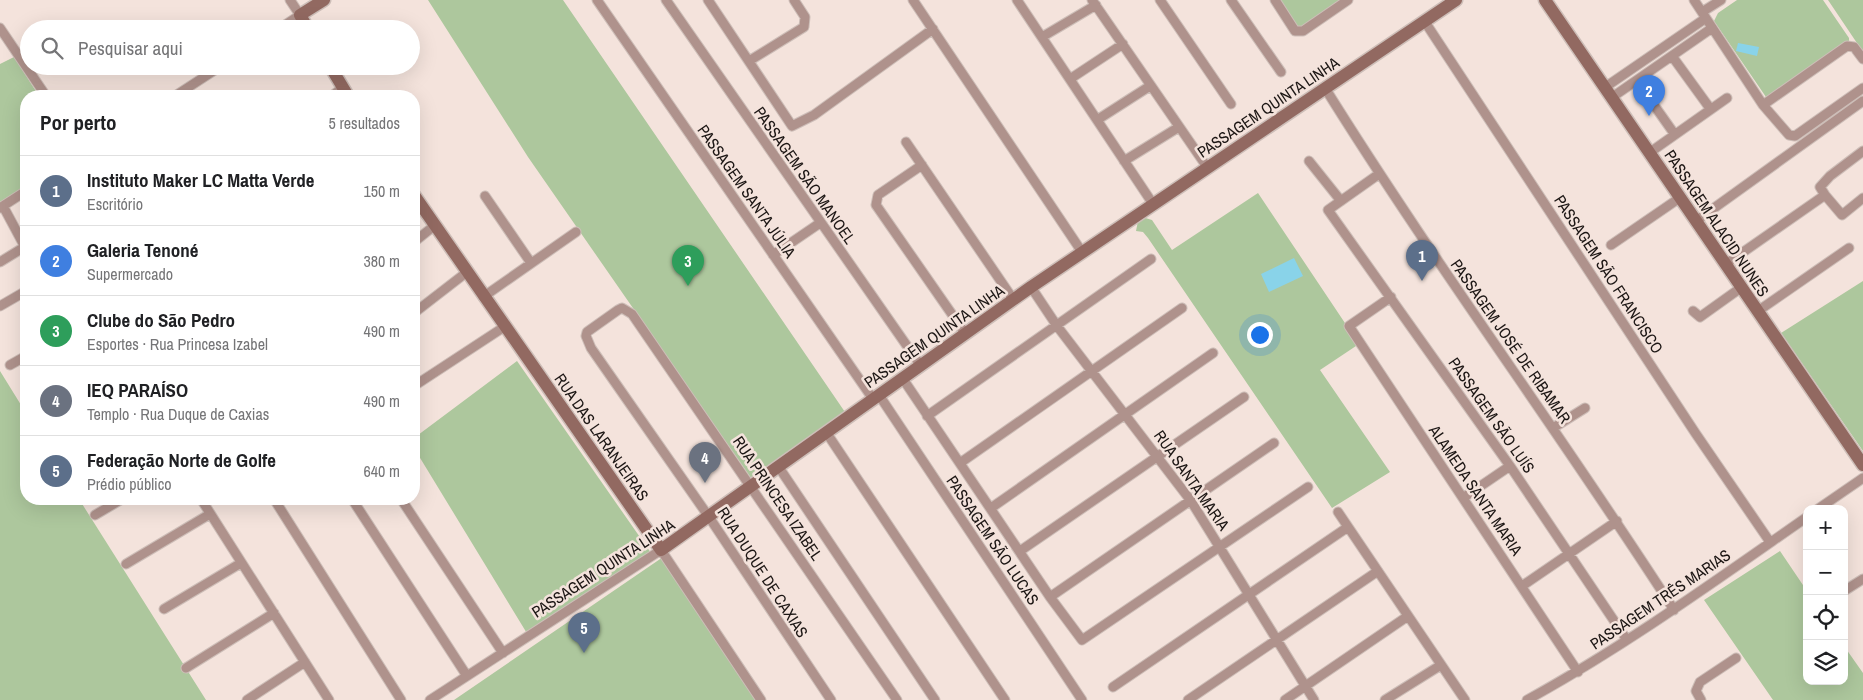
<!DOCTYPE html>
<html lang="pt">
<head>
<meta charset="utf-8">
<style>
  :root { --surface:#fff; --page:#f6f6f6; --text:#202124; --muted:#757577; --line:#e0e0e0; --accent:#ab205f }
  body { margin:0; font-family:"Archivo Narrow",sans-serif; background:var(--page); color:var(--text) }
  .controls { position:absolute; right:15px; bottom:15px; display:grid; overflow:hidden; border-radius:10px; box-shadow:0 5px 20px #0002 }
  .controls button { width:45px; height:45px; display:grid; place-items:center; padding:0; border:0; border-bottom:1px solid var(--line); background:var(--surface); color:var(--text); font:25px sans-serif }
  .you { position:absolute; left:1259px; top:334px; width:18px; height:18px; margin:-12px; border:4px solid #fff; border-radius:50%; background:#1a73e8; box-shadow:0 0 0 8px #1a73e833 }
  .badge { display:grid; place-items:center; width:32px; height:32px; border-radius:50%; background:var(--accent); color:#fff; font-size:16px; font-weight:700 }
  .pin { position:absolute; translate:-50% -41px; filter:drop-shadow(0 1px 2px #0008) }
  .pin::after { content:''; position:absolute; top:26px; width:18px; height:15px; background:inherit; clip-path:polygon(0 0,100% 0,50% 100%) }
  .list { margin:0; padding:0; list-style:none }
  h2 { display:flex; justify-content:space-between; align-items:center; height:65px; margin:0; padding:0 20px; font-size:21px }
  h2 small { font-size:16px; font-weight:400; color:var(--muted) }
  .list li { display:grid; grid-template-columns:32px 1fr auto; gap:15px; align-items:center; box-sizing:border-box; height:70px; padding:0 20px; border-top:1px solid var(--line) }
  .list b { display:block; font-size:19px; white-space:nowrap }
  .list p { margin:0; font-size:16px; white-space:nowrap; color:var(--muted) }
  .list em { font-size:16px; font-style:normal; color:var(--muted) }
  .icon { flex:none; width:28px; height:28px; fill:none; stroke:currentColor; stroke-width:2; stroke-linecap:round; stroke-linejoin:round }
  .map { position:relative; flex:none; width:1863px; height:700px; overflow:hidden }
  .search { position:absolute; background:var(--surface); box-shadow:0 5px 20px #0002; left:20px; top:20px; width:400px; height:55px; display:flex; align-items:center; gap:12px; box-sizing:border-box; padding:0 18px; border-radius:28px; color:var(--muted); font-size:19px }
  .panel { position:absolute; background:var(--surface); box-shadow:0 5px 20px #0002; left:20px; top:90px; width:400px; height:415px; border-radius:20px }
  .map>svg:first-child { display:block }
  .green { fill:#adc79d }
  .water { fill:#89d3e9 }
  .lines { fill:none; stroke-linecap:round; stroke-linejoin:round }
  .street-casing { stroke:#cdbeb8; stroke-width:11 }
  .secondary-casing { stroke:#cdbeb8; stroke-width:15 }
  .street { stroke:#af928c; stroke-width:9 }
  .secondary { stroke:#926961; stroke-width:12 }
  .labels { text-anchor:middle; stroke-width:5; stroke-linejoin:round; paint-order:stroke }
  .street-label { font-size:16px; fill:#1c1614; stroke:#f4e3dc }
</style>
</head>
<body>
<div class="map">
<svg width="1863" height="700" viewBox="0 0 1863 700">
  <rect width="100%" height="100%" fill="#f4e3dc"/>
  <path class="green" d="M428 0H563L847 415 751 478 528 157Z
    M1277 0H1342L1298 30Z
    M1737 0H1823L1849 38V46L1766 97 1714 21 1718 13Z
    M1828 0H1863V52Z
    M14 57 39 96H26V188L0 205V64Z
    M1258 193 1359 344 1320 370 1390 472 1332 508 1148 238 1143 232 1136 231 1139 216 1152 220 1172 250Z
    M1863 281V451L1781 333Z
    M517 361 651 553 528 635 414 448V438Z
    M0 371 26 413V499H79L206 700H0Z
    M1780 551 1807 591V681H1844V646L1863 673V700H1773L1704 600Z
    M666 555 762 700H454Z"/>
  <path class="water" d="M1738 43 1759 47 1757 56 1736 51Z
    M1294 258 1303 276 1269 292 1261 274Z"/>
  <g class="lines">
    <defs>
      <path id="street" d="M597 0 873 399
        M666 0 921 366
        M708 0 792 126 814 115 933 29
        M913 0 1082 252
        M1017 0 1153 204
        M1092 0 1207 167
        M1160 0 1231 104
        M1231 0 1281 72
        M1275 0 1295 31H1303L1348 0
        M1694 0 1763 105 1789 135 1795 136 1863 88
        M1702 12 1721 0
        M1425 22 1696 434 1770 542
        M0 28 46 96
        M279 29 300 15 290 0
        M1042 37 1096 5
        M1672 56 1709 107
        M749 61 804 27 805 17 794 0
        M1070 79 1123 44
        M1637 81 1673 132
        M1325 88C1436 266 1561 434 1674 610
        M1604 88 1706 18
        M175 96 221 66
        M332 96 342 88
        M1611 98 1712 28
        M1763 105 1847 46 1854 47 1863 59
        M1097 120 1150 86
        M906 142 1013 299
        M1863 151 1830 176 1820 187 1825 195 1842 215 1863 198
        M1649 153 1727 98
        M1124 161 1179 127
        M1309 161 1341 201
        M922 165 878 195 876 205 965 333
        M1379 174 1328 210 1510 466 1627 640
        M485 196 531 263
        M3 206 25 247
        M0 208 26 191
        M1696 221 1863 101
        M414 242 434 226
        M1611 245 1681 197
        M773 255 820 223
        M0 262 26 246
        M1726 264 1825 195
        M1031 287 1057 326 1191 501 1314 700
        M483 297 576 232
        M1391 297 1349 326 1578 672
        M0 306 26 291
        M1693 311 1700 317 1742 287
        M1758 311 1849 248
        M414 313 467 272
        M10 365 26 356
        M903 379 1050 597 1082 640 1308 487
        M414 386 504 327
        M879 395 1082 700
        M927 416 1151 259
        M1553 428 1585 408
        M826 432 1005 700
        M960 463 1182 308
        M778 466 935 700
        M1463 498 1510 466
        M201 499 329 700
        M274 499 401 700
        M352 499 467 676
        M401 499 503 653
        M991 508 1213 353
        M1818 509 1863 478
        M1338 512 1465 700
        M95 515 122 499
        M1020 551 1244 397
        M126 564 210 514
        M1522 586 1617 521
        M1844 591 1863 579
        M1050 597 1274 443
        M164 609 241 563
        M186 668 274 613
        M1113 687 1348 527
        M247 700 305 662
        M430 700 661 550 761 700
        M831 700 709 517 591 348 586 336 587 332 618 310 622 308 632 314 897 700
        M1188 700 1378 571
        M1285 700 1408 616
        M1385 700 1441 665
        M1527 700C1625 646 1715 581 1807 517
        M1701 700 1696 691 1700 682 1736 658"/>
      <path id="secondary" d="M1545 0 1863 465
        M308 29 300 15 324 0
        M330 66 348 96
        M414 195 661 550 1031 287 1456 0"/>
    </defs>
    <use href="#street" class="street-casing"/>
    <use href="#secondary" class="secondary-casing"/>
    <use href="#street" class="street"/>
    <use href="#secondary" class="secondary"/>
  </g>
  <g class="labels">
    <g class="street-label">
      <text transform="translate(1268 107) rotate(-34)" y="6">PASSAGEM QUINTA LINHA</text>
      <text transform="translate(805 175) rotate(55)" y="6">PASSAGEM SÃO MANOEL</text>
      <text transform="translate(747 191) rotate(55)" y="6">PASSAGEM SANTA JÚLIA</text>
      <text transform="translate(1717 223) rotate(56)" y="6">PASSAGEM ALACID NUNES</text>
      <text transform="translate(1609 274) rotate(57)" y="6">PASSAGEM SÃO FRANCISCO</text>
      <text transform="translate(934 336) rotate(-35)" y="6">PASSAGEM QUINTA LINHA</text>
      <text transform="translate(1511 341) rotate(55)" y="6">PASSAGEM JOSÉ DE RIBAMAR</text>
      <text transform="translate(1492 415) rotate(55)" y="6">PASSAGEM SÃO LUÍS</text>
      <text transform="translate(602 437) rotate(55)" y="6">RUA DAS LARANJEIRAS</text>
      <text transform="translate(1192 480) rotate(55)" y="6">RUA SANTA MARIA</text>
      <text transform="translate(1476 490) rotate(56)" y="6">ALAMEDA SANTA MARIA</text>
      <text transform="translate(778 498) rotate(56)" y="6">RUA PRINCESA IZABEL</text>
      <text transform="translate(993 540) rotate(56)" y="6">PASSAGEM SÃO LUCAS</text>
      <text transform="translate(603 568) rotate(-33)" y="6">PASSAGEM QUINTA LINHA</text>
      <text transform="translate(763 572) rotate(57)" y="6">RUA DUQUE DE CAXIAS</text>
      <text transform="translate(1660 599) rotate(-34)" y="6">PASSAGEM TRÊS MARIAS</text>
    </g>
  </g>
</svg>
<div class="controls">
<button>+</button>
<button>−</button>
<button><svg class="icon" aria-label="locate" viewBox="0 0 24 24"><circle cx="12" cy="12" r="6"/><path d="M12 2v4M12 18v4M2 12h4M18 12h4"/></svg></button>
<button><svg class="icon" aria-label="layers" viewBox="0 0 24 24"><path d="M12 4l9 5-9 5-9-5zM3 14l9 5 9-5"/></svg></button>
</div>
<div class="you"></div>
<div class="pin badge" style="left:1422px;top:281px;background:#5c6f8a">1</div>
<div class="pin badge" style="left:1649px;top:116px;background:#3f7fe0">2</div>
<div class="pin badge" style="left:688px;top:286px;background:#2e9e5b">3</div>
<div class="pin badge" style="left:705px;top:483px;background:#6b7280">4</div>
<div class="pin badge" style="left:584px;top:653px;background:#5c6f8a">5</div>
<div class="search"><svg class="icon" aria-label="search" viewBox="0 0 24 24"><circle cx="10" cy="10" r="6"/><path d="M15 15l6 6"/></svg>Pesquisar aqui</div>
<section class="panel">
<h2>Por perto<small>5 resultados</small></h2>
<ul class="list">
<li><span class="badge" style="background:#5c6f8a">1</span><div><b>Instituto Maker LC Matta Verde</b><p>Escritório</p></div><em>150 m</em></li>
<li><span class="badge" style="background:#3f7fe0">2</span><div><b>Galeria Tenoné</b><p>Supermercado</p></div><em>380 m</em></li>
<li><span class="badge" style="background:#2e9e5b">3</span><div><b>Clube do São Pedro</b><p>Esportes · Rua Princesa Izabel</p></div><em>490 m</em></li>
<li><span class="badge" style="background:#6b7280">4</span><div><b>IEQ PARAÍSO</b><p>Templo · Rua Duque de Caxias</p></div><em>490 m</em></li>
<li><span class="badge" style="background:#5c6f8a">5</span><div><b>Federação Norte de Golfe</b><p>Prédio público</p></div><em>640 m</em></li>
</ul>
</section>
</div>
</body>
</html>
